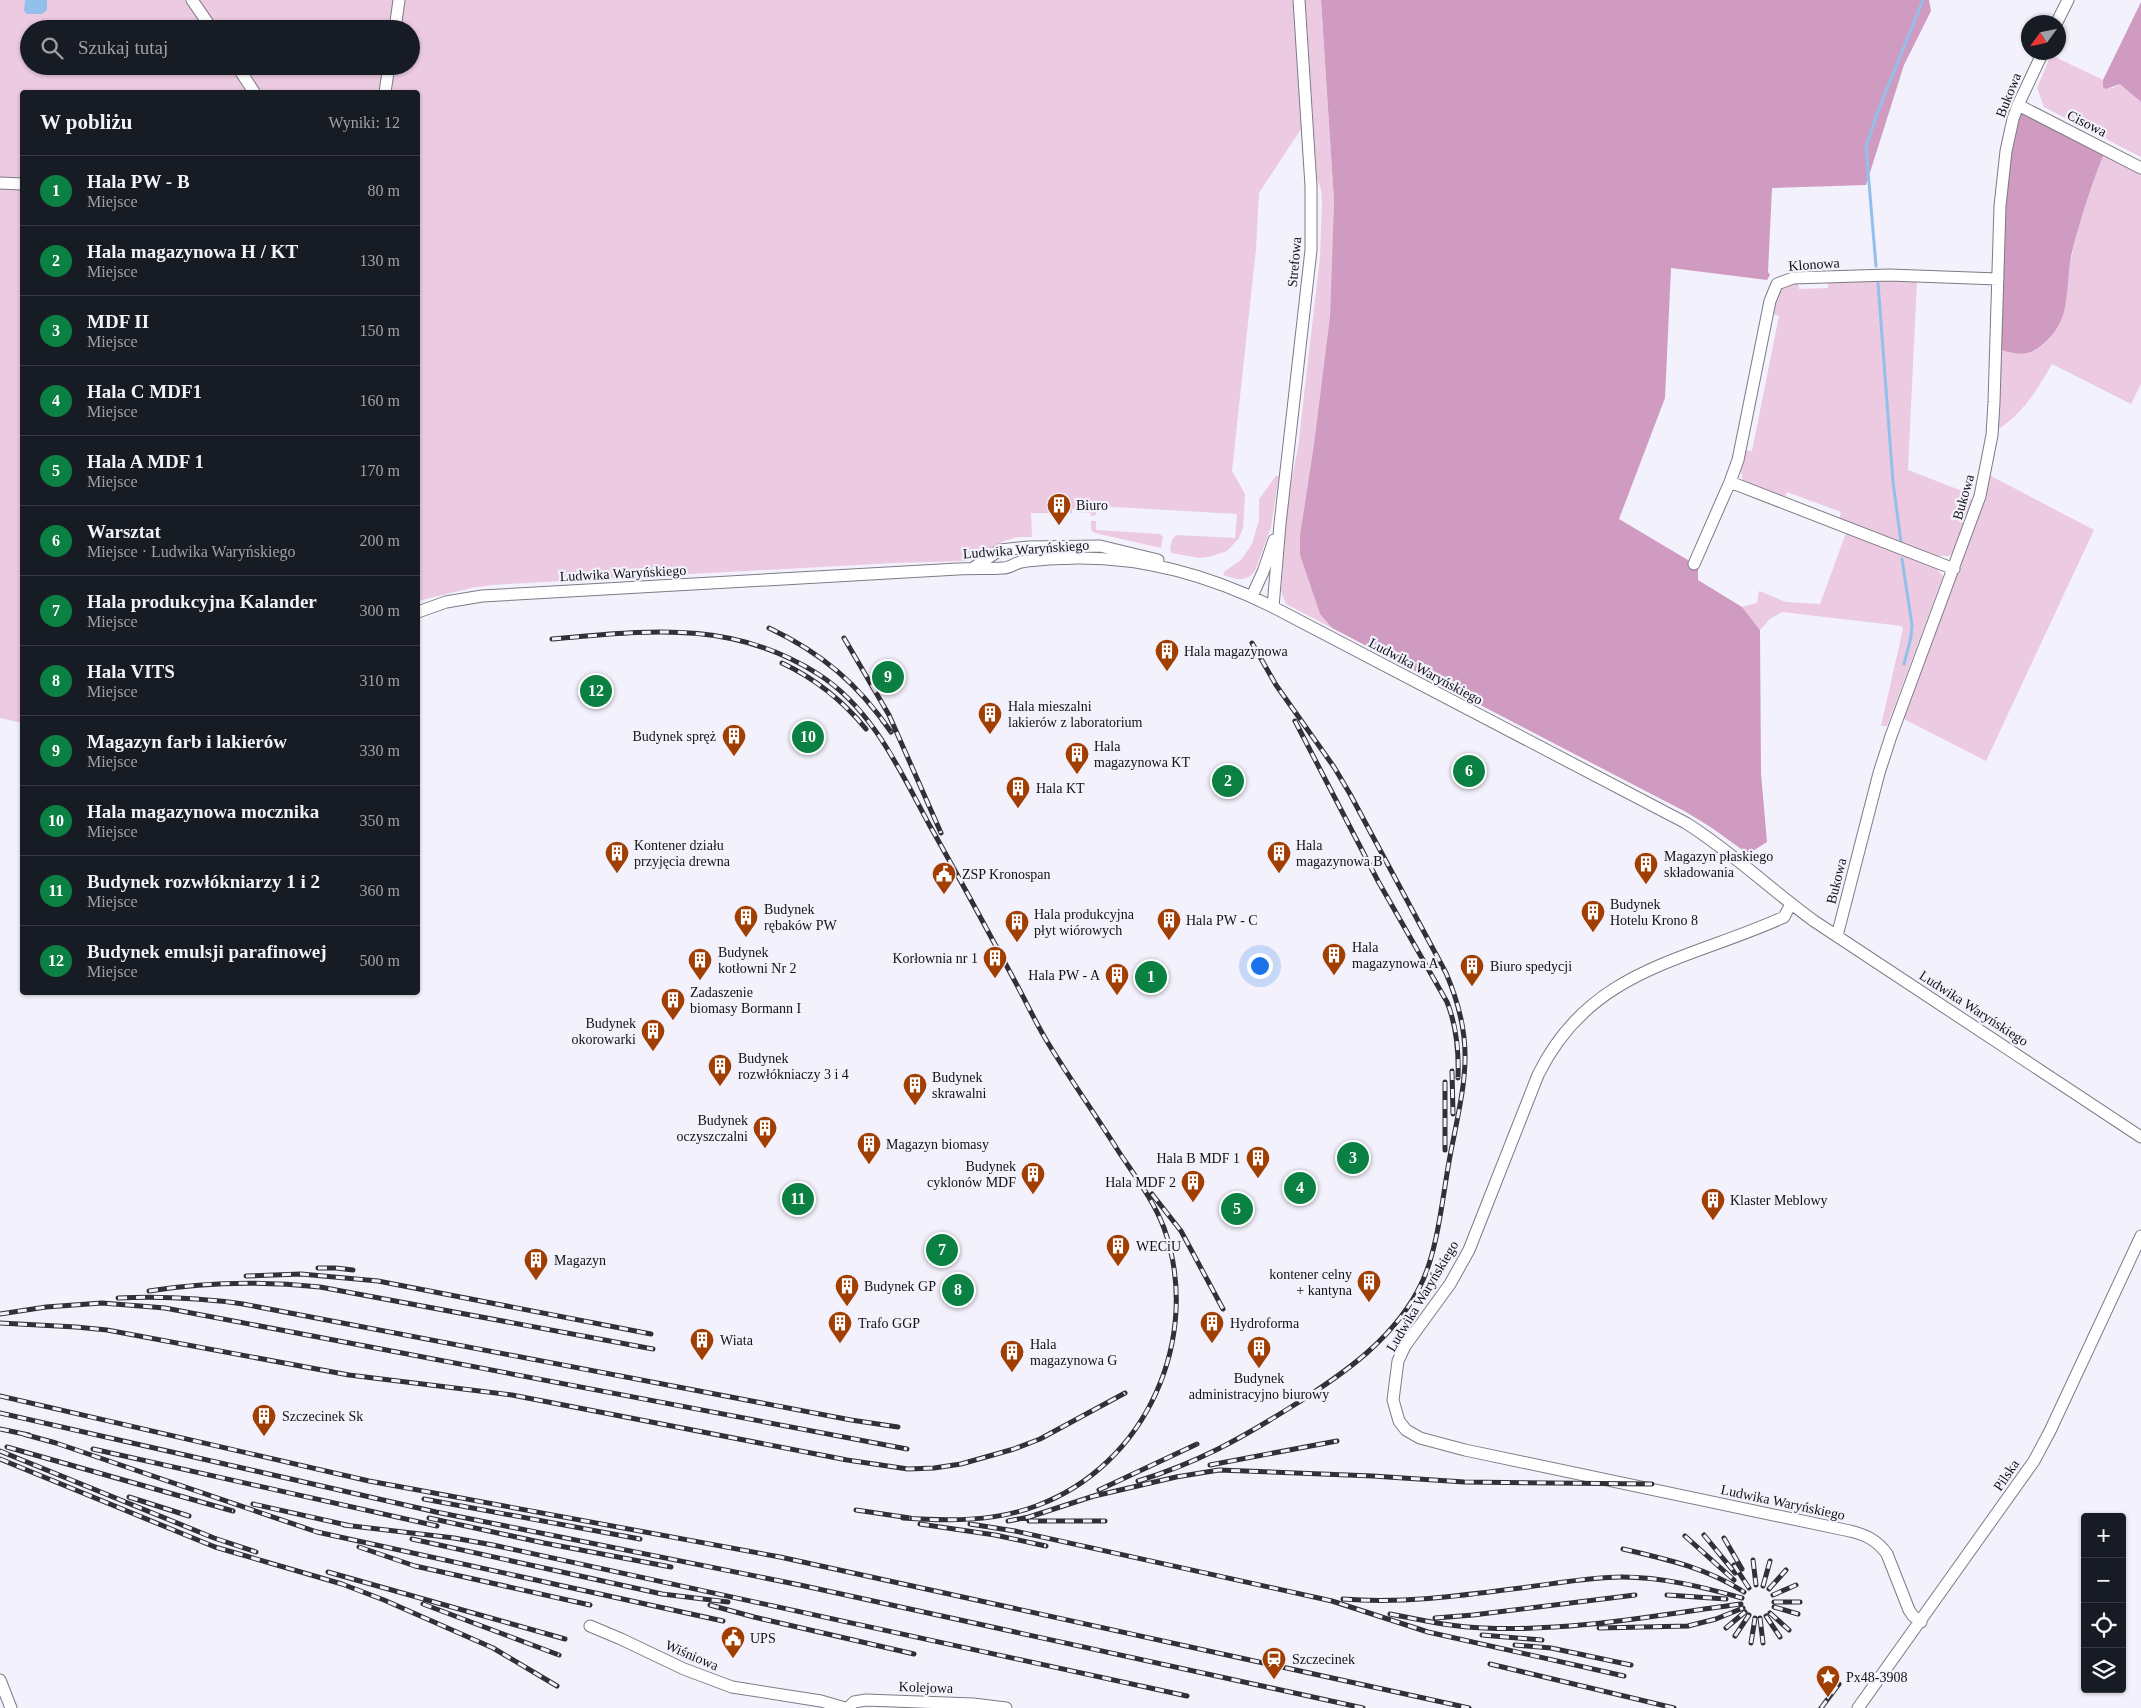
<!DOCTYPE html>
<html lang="pl">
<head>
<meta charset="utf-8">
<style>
  :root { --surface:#171b24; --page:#242831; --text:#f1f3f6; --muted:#9ea1a6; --line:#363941; --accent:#0b8043 }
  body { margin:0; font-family:"Times New Roman",serif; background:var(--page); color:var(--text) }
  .controls { position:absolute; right:15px; bottom:15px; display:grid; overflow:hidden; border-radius:5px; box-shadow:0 1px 4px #0004 }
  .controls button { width:45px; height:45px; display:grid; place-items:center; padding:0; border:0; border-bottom:1px solid var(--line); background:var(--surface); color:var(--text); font:25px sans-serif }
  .compass { position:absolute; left:2021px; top:15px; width:45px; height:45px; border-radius:50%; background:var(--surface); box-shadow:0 1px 4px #0004; rotate:237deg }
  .you { position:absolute; left:1259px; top:965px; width:18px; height:18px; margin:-12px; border:4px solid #fff; border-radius:50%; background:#1a73e8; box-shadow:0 0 0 8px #1a73e833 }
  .badge { display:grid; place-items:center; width:32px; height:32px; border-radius:50%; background:var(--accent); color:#fff; font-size:16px; font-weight:700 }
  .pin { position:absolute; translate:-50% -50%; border:2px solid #fff; box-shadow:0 1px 5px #0006 }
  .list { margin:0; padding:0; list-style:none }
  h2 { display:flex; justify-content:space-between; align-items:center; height:65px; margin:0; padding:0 20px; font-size:21px }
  h2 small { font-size:16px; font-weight:400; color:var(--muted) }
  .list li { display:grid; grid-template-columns:32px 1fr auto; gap:15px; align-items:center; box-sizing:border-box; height:70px; padding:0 20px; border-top:1px solid var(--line) }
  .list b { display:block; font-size:19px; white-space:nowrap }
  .list p { margin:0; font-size:16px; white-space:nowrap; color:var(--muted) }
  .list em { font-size:16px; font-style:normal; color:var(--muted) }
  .icon { flex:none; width:28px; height:28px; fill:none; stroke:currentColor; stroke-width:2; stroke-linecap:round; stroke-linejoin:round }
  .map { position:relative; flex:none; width:2141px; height:1708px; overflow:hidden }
  .search { position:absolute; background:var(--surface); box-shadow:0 1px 4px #0004; left:20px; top:20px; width:400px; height:55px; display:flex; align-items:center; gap:12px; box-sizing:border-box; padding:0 18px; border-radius:28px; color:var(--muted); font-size:19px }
  .panel { position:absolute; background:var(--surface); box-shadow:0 1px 4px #0004; left:20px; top:90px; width:400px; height:905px; border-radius:5px }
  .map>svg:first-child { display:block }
  .green { fill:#eccae2 }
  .forest { fill:#cf9bc1 }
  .water { fill:#92c0eb }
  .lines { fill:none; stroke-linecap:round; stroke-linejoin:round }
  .stream { stroke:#92c0eb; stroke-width:3 }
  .minor-casing { stroke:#7d7b85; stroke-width:13 }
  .minor { stroke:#fff; stroke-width:11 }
  .rail-casing { stroke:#313135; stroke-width:5 }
  .rail { stroke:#f3f1fc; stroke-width:3; stroke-dasharray:9; stroke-linecap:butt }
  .labels { text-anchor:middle; stroke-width:4.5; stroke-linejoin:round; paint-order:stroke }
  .street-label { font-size:14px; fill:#111114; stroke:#f3f1fc }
  .poi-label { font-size:14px; fill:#111114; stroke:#f3f1fc; text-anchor:start }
</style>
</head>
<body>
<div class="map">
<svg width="2141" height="1708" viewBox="0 0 2141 1708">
  <rect width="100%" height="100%" fill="#f3f1fc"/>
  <path class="green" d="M0 0H189L208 29H29V66H233L250 92H22V180H0Z
    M197 0H395L390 29H216Z
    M405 0H1293L1303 126 1259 193 1256 249 1232 471 1245 494 1243 528 1239 538 1227 551 1209 557 1199 558 1172 553 1170 550 1172 540 1176 535 1235 538 1237 514 1096 506V515L1091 516V513L1079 512 1078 509H1072V513H1031L1032 537H1017L1004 541 966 561 893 563 492 585 471 588 418 601V92H391L395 66H411V29H401Z
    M1305 0H1321L1334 201 1330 316 1314 444 1300 535V555L1320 614 1332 628 1286 604 1281 591 1287 502 1298 448 1320 257 1322 203 1321 189 1317 179Z
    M2051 55 2103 80V87L2113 88 2120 84 2124 86 2141 102V157L2044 107 2037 88Z
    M242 66H384L380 92H260Z
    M2104 154 2141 173V384L2131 404 2052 364C2037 390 2023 414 1997 430L2001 350C2010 351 2023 354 2032 351 2046 348 2058 327 2063 314 2068 300 2066 283 2069 268 2077 229 2089 191 2104 154Z
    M0 186H22V723L0 718Z
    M1917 280 1908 470 1970 494 1971 502 1954 551 1949 556H1939L1938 559 1839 520 1841 512 1787 492 1784 499 1743 481 1741 472 1745 450 1752 451 1779 316 1772 314 1774 302 1781 287 1798 282 1799 289 1828 288V281Z
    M1989 475 2094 530 1986 761 1902 718Z
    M1276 476H1279L1271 527 1255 571C1246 583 1235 579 1223 575L1225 571 1241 560 1252 544 1259 520V499Z
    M1091 521H1096V530L1160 534 1163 537 1161 548 1095 533 1091 530Z
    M1846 533 1936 568 1943 576 1887 726H1881L1903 629 1902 626 1782 612 1770 619 1760 630 1742 607 1757 603 1759 591 1786 602 1820 604Z"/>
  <path class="forest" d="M1321 0H1929L1931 11 1904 65 1866 185 1772 188 1768 272 1770 275 1767 280 1671 268 1665 398 1619 519 1698 566V580L1742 607 1760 630 1761 774 1767 842 1748 854 1712 828 1686 812 1332 628 1320 614 1300 555V535L1314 444 1330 316 1334 201Z
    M2141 2V102L2120 84 2106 89 2103 87V80Z
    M2022 115H2027L2104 154C2091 185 2082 215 2073 248 2067 269 2069 292 2064 312 2060 328 2044 349 2027 353 2019 355 2009 352 2001 350 2002 315 2002 132 2022 115Z"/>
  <path class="water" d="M25 0H47V10L42 14H27L24 11Z"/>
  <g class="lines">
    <path class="stream" d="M1876 266 1866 147 1878 111 1923 0
      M1878 283 1893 482 1901 542
      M1902 559 1912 625 1911 637 1904 664"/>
    <defs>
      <path id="minor" d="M192 0 212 29
        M2057 22 2068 0
        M395 29 399 0
        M237 66 254 92
        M385 92 389 66
        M2018 105 2141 168
        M0 183 22 184
        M1730 482 1954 569
        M1694 564 1730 482 1738 460 1770 301 1777 284 1793 278 1889 275 1998 279
        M973 568 1000 550 1029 547 1100 546 1158 560
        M1252 596 1263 572 1274 540
        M1273 607 1280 524 1311 250V186L1299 0
        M418 612 446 602 482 596 958 569C973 568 988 569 1003 568 1010 568 1015 563 1021 562 1039 559 1057 559 1075 558 1145 557 1211 576 1273 607L1686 823C1732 852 1770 889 1814 921L2141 1137
        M1791 904 1784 917C1687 961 1590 968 1538 1075L1469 1250 1450 1284 1405 1346 1398 1361 1393 1400 1399 1421 1406 1430 1420 1438 1465 1450 1850 1531C1866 1535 1877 1540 1887 1554L1909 1610 1913 1616 1921 1622
        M1837 936 1879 773 1891 736 1980 496 1992 435 1994 402 2000 206 2006 151 2013 119 2018 105 2043 52
        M590 1626 621 1639 684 1669 732 1687 821 1701 845 1708
        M0 1680 11 1708
        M848 1708 854 1702 866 1700 973 1704 1006 1708
        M1858 1708 2034 1461 2050 1431 2141 1236"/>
    </defs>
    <use href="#minor" class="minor-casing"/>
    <use href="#minor" class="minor"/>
    <defs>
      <path id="rail" d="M769 628C822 653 858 684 891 732
        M844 638 889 715 941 833
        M552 639C648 631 731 619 818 674 873 709 900 771 930 826 960 879 989 933 1018 987 1028 1006 1037 1025 1048 1043 1070 1079 1095 1114 1117 1149 1134 1175 1153 1199 1164 1228 1203 1338 1146 1466 1036 1506 994 1522 947 1521 903 1518
        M782 663C814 678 844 702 866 729
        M1295 721 1378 881 1447 1002C1457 1027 1459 1051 1458 1078
        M1452 1071 1453 1114
        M1445 1082V1150
        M1152 1194 1181 1231 1223 1309
        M318 1268H336L353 1270
        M246 1276 301 1274 378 1281 651 1334
        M149 1291C206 1282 262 1281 320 1287L653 1349
        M118 1298C161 1296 201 1298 243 1304L851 1420 898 1427
        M0 1314 46 1307 102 1303 165 1308 907 1449
        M0 1323 76 1327 107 1330 349 1375 512 1395 847 1460 908 1469 934 1468 961 1464 1014 1449 1040 1439 1125 1393
        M0 1396 369 1481 780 1557 1469 1708
        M0 1413 436 1512 800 1585 1363 1708
        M0 1429 29 1435
        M23 1434 56 1443 317 1532 723 1621
        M7 1447 233 1511
        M93 1449 437 1526
        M0 1451 214 1538 256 1552
        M0 1459 215 1547 342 1584 384 1600 493 1648 557 1686
        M1210 1465 1337 1441
        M1138 1481C1197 1463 1240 1439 1291 1407 1342 1375 1397 1338 1423 1280 1439 1244 1443 1191 1451 1151 1465 1080 1476 1043 1446 973L1350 794 1334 767 1276 685 1252 643
        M1099 1490 1197 1444
        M129 1497 189 1516
        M1090 1497 1176 1477 1219 1470 1373 1476 1464 1482 1652 1484
        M424 1499 640 1539
        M253 1504 351 1526
        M856 1510 910 1518
        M429 1518 544 1543 671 1567
        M1008 1521 1029 1517 1097 1495
        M1029 1521H1105
        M920 1524 995 1535 1046 1546
        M970 1524 1015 1531 1332 1601 1428 1632 1624 1676
        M344 1525 454 1538 493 1545 1187 1696
        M1704 1535 1735 1573
        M1685 1536 1734 1580
        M1724 1538 1742 1569
        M412 1539 662 1594 728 1602
        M359 1547 415 1566 590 1605
        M1623 1549C1666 1559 1707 1568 1744 1592
        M1753 1560 1756 1585
        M1734 1565 1749 1588
        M328 1572 565 1639
        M1763 1586 1770 1561
        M1769 1589 1786 1570
        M1667 1595 1726 1599
        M1773 1595 1796 1585
        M1343 1599C1405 1604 1466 1595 1528 1587 1559 1583 1591 1577 1622 1577 1662 1577 1703 1587 1742 1598
        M1774 1602H1800
        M423 1604 559 1655
        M710 1605 754 1617 914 1654
        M1774 1607 1798 1614
        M1770 1613 1789 1630
        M1390 1614C1421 1620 1452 1627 1484 1628 1570 1632 1657 1615 1741 1604
        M1766 1616 1780 1637
        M1435 1618 1473 1615 1635 1595
        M1760 1618 1763 1643
        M1599 1628 1688 1626 1716 1619 1743 1608
        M1726 1628 1745 1612
        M1482 1635 1542 1640
        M1735 1636 1749 1615
        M1751 1643 1755 1618
        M1515 1645 1551 1648 1631 1665
        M1490 1664 1674 1708
        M1821 1708 1839 1684"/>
    </defs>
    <use href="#rail" class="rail-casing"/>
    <use href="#rail" class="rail"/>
  </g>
  <defs>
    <symbol id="building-pin" viewBox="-11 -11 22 30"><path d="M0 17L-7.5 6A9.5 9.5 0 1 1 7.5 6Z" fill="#a13e02" stroke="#f3f1fc"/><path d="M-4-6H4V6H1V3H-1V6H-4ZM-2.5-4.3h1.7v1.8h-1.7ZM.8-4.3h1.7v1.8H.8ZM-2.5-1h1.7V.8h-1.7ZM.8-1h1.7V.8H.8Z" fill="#fff"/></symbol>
    <symbol id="civic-pin" viewBox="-11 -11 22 30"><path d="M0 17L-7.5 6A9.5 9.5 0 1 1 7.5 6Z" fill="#a13e02" stroke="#f3f1fc"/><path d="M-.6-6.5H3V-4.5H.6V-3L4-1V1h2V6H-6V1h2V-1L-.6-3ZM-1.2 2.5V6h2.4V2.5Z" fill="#fff"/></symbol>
    <symbol id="station-pin" viewBox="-11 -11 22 30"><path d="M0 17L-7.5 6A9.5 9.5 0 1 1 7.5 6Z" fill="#a13e02" stroke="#f3f1fc"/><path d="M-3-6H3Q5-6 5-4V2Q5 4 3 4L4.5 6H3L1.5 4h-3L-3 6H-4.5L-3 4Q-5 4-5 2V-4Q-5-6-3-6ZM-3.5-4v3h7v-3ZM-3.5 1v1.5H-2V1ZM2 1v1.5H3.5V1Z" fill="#fff"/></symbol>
    <symbol id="sight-pin" viewBox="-11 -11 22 30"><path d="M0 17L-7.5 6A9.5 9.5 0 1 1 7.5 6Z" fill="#a13e02" stroke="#f3f1fc"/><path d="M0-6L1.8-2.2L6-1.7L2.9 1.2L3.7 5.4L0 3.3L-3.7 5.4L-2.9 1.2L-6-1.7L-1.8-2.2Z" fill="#fff"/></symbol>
  </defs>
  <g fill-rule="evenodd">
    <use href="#building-pin" x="1045" y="491" width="28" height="38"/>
    <use href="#building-pin" x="1153" y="637" width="28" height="38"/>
    <use href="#building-pin" x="976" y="700" width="28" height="38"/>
    <use href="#building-pin" x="720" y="722" width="28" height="38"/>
    <use href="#building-pin" x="1063" y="740" width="28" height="38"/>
    <use href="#building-pin" x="1004" y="774" width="28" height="38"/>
    <use href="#building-pin" x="603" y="839" width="28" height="38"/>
    <use href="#building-pin" x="1265" y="839" width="28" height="38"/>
    <use href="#building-pin" x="1632" y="850" width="28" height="38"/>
    <use href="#civic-pin" x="930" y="860" width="28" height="38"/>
    <use href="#building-pin" x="1579" y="898" width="28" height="38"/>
    <use href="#building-pin" x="732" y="903" width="28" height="38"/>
    <use href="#building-pin" x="1155" y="906" width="28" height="38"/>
    <use href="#building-pin" x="1003" y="908" width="28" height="38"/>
    <use href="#building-pin" x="1320" y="941" width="28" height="38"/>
    <use href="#building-pin" x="981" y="944" width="28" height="38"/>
    <use href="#building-pin" x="686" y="946" width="28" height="38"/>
    <use href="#building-pin" x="1458" y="952" width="28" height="38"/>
    <use href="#building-pin" x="1103" y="961" width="28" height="38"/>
    <use href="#building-pin" x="659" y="986" width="28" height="38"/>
    <use href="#building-pin" x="639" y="1017" width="28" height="38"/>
    <use href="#building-pin" x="706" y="1052" width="28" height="38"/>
    <use href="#building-pin" x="901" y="1071" width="28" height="38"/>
    <use href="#building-pin" x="751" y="1114" width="28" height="38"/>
    <use href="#building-pin" x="855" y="1130" width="28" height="38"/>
    <use href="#building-pin" x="1244" y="1144" width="28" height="38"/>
    <use href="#building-pin" x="1019" y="1160" width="28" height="38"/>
    <use href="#building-pin" x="1179" y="1168" width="28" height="38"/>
    <use href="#building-pin" x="1699" y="1186" width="28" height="38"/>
    <use href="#building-pin" x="1104" y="1232" width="28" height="38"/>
    <use href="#building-pin" x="522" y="1246" width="28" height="38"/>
    <use href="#building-pin" x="1355" y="1268" width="28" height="38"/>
    <use href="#building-pin" x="833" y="1272" width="28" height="38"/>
    <use href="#building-pin" x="826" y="1309" width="28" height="38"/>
    <use href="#building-pin" x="1198" y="1309" width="28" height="38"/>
    <use href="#building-pin" x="688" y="1326" width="28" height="38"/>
    <use href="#building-pin" x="1245" y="1334" width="28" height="38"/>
    <use href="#building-pin" x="998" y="1338" width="28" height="38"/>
    <use href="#building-pin" x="250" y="1402" width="28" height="38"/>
    <use href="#civic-pin" x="719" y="1624" width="28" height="38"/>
    <use href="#station-pin" x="1260" y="1645" width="28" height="38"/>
    <use href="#sight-pin" x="1814" y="1663" width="28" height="38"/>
  </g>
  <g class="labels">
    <g class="street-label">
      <text transform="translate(2008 95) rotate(-68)" y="5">Bukowa</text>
      <text transform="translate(2087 123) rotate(27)" y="5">Cisowa</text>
      <text transform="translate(1294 262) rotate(-85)" y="5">Strefowa</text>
      <text transform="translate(1814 264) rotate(-4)" y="5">Klonowa</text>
      <text transform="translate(1963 497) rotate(-74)" y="5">Bukowa</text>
      <text transform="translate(1026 549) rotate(-4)" y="5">Ludwika Waryńskiego</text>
      <text transform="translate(623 573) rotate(-3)" y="5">Ludwika Waryńskiego</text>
      <text transform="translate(1426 671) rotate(28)" y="5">Ludwika Waryńskiego</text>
      <text transform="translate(1836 881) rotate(-76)" y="5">Bukowa</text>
      <text transform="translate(1974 1008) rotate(33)" y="5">Ludwika Waryńskiego</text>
      <text transform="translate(1422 1296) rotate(-59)" y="5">Ludwika Waryńskiego</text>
      <text transform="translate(2006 1475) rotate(-56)" y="5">Pilska</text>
      <text transform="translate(1783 1502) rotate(12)" y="5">Ludwika Waryńskiego</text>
      <text transform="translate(692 1655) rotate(23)" y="5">Wiśniowa</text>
      <text transform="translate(926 1687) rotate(2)" y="5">Kolejowa</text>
    </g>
    <g class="poi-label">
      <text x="1076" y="510">Biuro</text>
      <text x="1184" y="656">Hala magazynowa</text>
      <text x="1008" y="711">Hala mieszalni<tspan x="1008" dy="16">lakierów z laboratorium</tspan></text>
      <text x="716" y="741" text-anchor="end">Budynek spręż</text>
      <text x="1094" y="751">Hala<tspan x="1094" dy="16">magazynowa KT</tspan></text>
      <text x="1036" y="793">Hala KT</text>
      <text x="634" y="850">Kontener działu<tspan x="634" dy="16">przyjęcia drewna</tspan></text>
      <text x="1296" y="850">Hala<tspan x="1296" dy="16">magazynowa B</tspan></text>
      <text x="1664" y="861">Magazyn płaskiego<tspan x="1664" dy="16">składowania</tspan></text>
      <text x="962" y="879">ZSP Kronospan</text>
      <text x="1610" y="909">Budynek<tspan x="1610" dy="16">Hotelu Krono 8</tspan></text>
      <text x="764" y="914">Budynek<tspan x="764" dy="16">rębaków PW</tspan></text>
      <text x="1034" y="919">Hala produkcyjna<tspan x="1034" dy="16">płyt wiórowych</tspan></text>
      <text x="1186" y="925">Hala PW - C</text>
      <text x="1352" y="952">Hala<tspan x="1352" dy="16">magazynowa A</tspan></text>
      <text x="718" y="957">Budynek<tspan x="718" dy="16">kotłowni Nr 2</tspan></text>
      <text x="978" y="963" text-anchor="end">Korłownia nr 1</text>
      <text x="1490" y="971">Biuro spedycji</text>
      <text x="1100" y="980" text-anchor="end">Hala PW - A</text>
      <text x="690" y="997">Zadaszenie<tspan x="690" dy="16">biomasy Bormann I</tspan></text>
      <text x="636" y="1028" text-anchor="end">Budynek<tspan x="636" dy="16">okorowarki</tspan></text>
      <text x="738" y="1063">Budynek<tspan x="738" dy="16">rozwłókniaczy 3 i 4</tspan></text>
      <text x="932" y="1082">Budynek<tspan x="932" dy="16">skrawalni</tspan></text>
      <text x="748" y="1125" text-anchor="end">Budynek<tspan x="748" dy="16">oczyszczalni</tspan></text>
      <text x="886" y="1149">Magazyn biomasy</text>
      <text x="1240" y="1163" text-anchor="end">Hala B MDF 1</text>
      <text x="1016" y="1171" text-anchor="end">Budynek<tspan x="1016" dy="16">cyklonów MDF</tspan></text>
      <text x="1176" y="1187" text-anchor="end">Hala MDF 2</text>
      <text x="1730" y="1205">Klaster Meblowy</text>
      <text x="1136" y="1251">WECiU</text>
      <text x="554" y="1265">Magazyn</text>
      <text x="1352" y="1279" text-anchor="end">kontener celny<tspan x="1352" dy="16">+ kantyna</tspan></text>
      <text x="864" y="1291">Budynek GP</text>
      <text x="858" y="1328">Trafo GGP</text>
      <text x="1230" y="1328">Hydroforma</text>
      <text x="720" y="1345">Wiata</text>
      <text x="1030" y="1349">Hala<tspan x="1030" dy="16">magazynowa G</tspan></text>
      <text x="1259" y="1383" text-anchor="middle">Budynek<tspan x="1259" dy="16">administracyjno biurowy</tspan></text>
      <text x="282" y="1421">Szczecinek Sk</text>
      <text x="750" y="1643">UPS</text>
      <text x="1292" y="1664">Szczecinek</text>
      <text x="1846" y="1682">Px48-3908</text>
    </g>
  </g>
</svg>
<div class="controls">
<button>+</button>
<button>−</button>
<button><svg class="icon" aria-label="locate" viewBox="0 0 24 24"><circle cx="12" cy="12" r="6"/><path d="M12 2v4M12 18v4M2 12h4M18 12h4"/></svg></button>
<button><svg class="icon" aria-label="layers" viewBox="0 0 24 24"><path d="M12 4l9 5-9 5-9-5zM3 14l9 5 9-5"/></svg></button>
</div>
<svg class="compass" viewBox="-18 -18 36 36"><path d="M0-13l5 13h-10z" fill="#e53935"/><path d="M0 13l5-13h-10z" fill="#9ea1a6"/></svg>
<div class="you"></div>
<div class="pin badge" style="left:1151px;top:977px">1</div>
<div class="pin badge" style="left:1228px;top:781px">2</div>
<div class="pin badge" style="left:1353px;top:1158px">3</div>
<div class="pin badge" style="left:1300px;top:1188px">4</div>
<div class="pin badge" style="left:1237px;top:1209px">5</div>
<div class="pin badge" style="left:1469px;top:771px">6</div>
<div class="pin badge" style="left:942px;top:1250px">7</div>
<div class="pin badge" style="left:958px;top:1290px">8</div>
<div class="pin badge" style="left:888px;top:677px">9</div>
<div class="pin badge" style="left:808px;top:737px">10</div>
<div class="pin badge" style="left:798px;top:1199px">11</div>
<div class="pin badge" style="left:596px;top:691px">12</div>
<div class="search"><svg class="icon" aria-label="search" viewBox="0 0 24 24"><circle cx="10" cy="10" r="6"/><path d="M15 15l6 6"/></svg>Szukaj tutaj</div>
<section class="panel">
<h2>W pobliżu<small>Wyniki: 12</small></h2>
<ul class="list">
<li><span class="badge">1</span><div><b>Hala PW - B</b><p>Miejsce</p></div><em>80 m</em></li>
<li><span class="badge">2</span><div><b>Hala magazynowa H / KT</b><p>Miejsce</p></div><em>130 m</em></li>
<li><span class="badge">3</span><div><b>MDF II</b><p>Miejsce</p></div><em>150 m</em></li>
<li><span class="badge">4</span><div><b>Hala C MDF1</b><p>Miejsce</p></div><em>160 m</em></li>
<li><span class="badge">5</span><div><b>Hala A MDF 1</b><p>Miejsce</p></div><em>170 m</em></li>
<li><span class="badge">6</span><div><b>Warsztat</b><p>Miejsce · Ludwika Waryńskiego</p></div><em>200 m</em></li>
<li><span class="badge">7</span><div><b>Hala produkcyjna Kalander</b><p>Miejsce</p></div><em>300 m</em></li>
<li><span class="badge">8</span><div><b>Hala VITS</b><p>Miejsce</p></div><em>310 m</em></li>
<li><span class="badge">9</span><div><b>Magazyn farb i lakierów</b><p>Miejsce</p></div><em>330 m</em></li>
<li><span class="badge">10</span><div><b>Hala magazynowa mocznika</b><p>Miejsce</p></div><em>350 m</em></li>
<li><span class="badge">11</span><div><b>Budynek rozwłókniarzy 1 i 2</b><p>Miejsce</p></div><em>360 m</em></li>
<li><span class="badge">12</span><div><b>Budynek emulsji parafinowej</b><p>Miejsce</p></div><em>500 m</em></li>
</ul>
</section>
</div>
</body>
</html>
